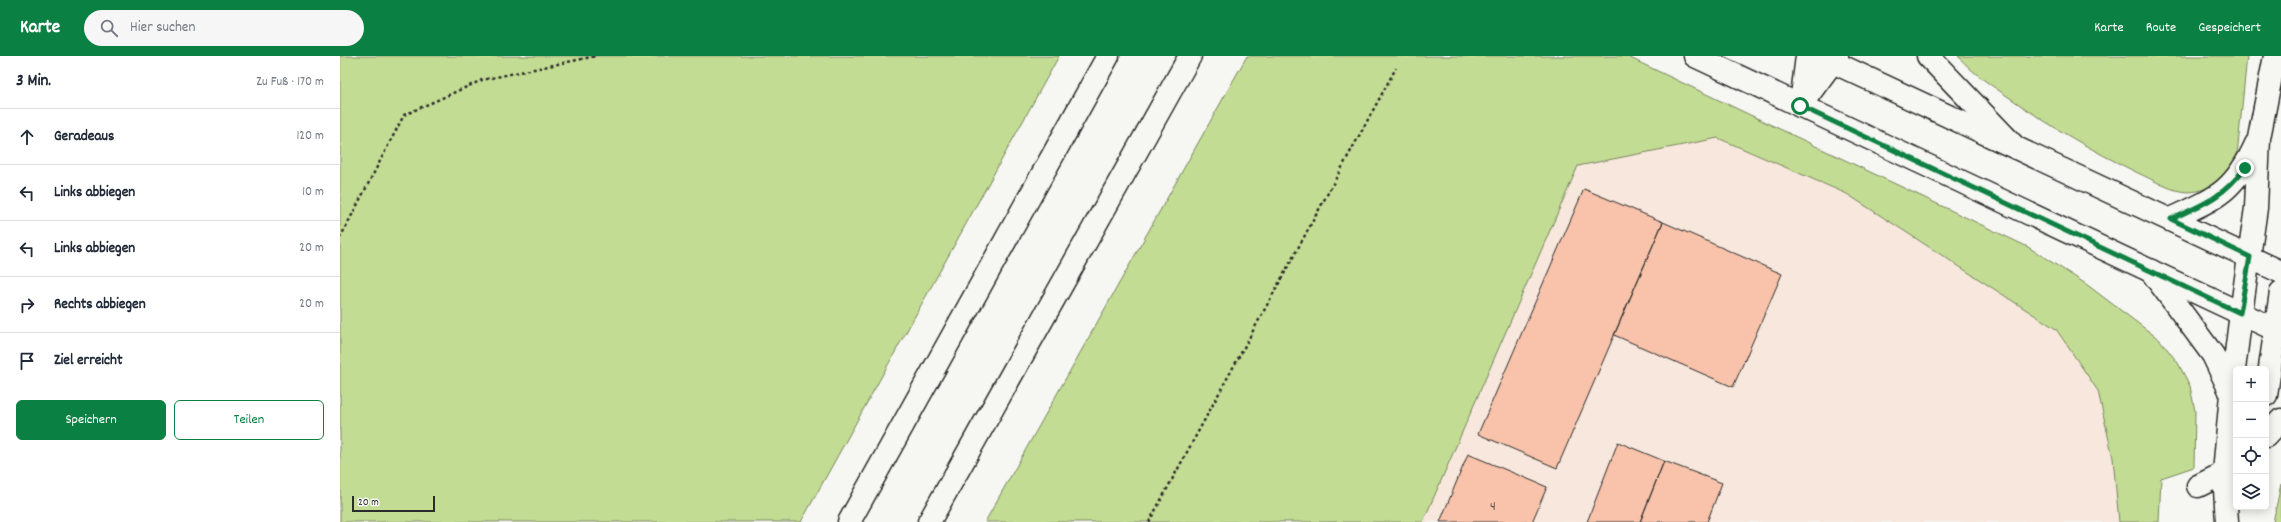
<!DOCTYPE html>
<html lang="de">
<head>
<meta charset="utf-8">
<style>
  :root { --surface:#fff; --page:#f6f6f7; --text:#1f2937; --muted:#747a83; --line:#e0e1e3; --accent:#0b8043 }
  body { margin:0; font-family:Dekko,sans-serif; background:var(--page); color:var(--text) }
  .controls { position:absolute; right:12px; bottom:12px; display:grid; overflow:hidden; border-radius:6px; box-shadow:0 2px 10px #0003 }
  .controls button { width:36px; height:36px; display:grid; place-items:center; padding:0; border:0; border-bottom:1px solid var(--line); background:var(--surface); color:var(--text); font:20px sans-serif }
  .scale { position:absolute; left:12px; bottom:10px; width:83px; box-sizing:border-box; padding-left:4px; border:2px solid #2b2b2b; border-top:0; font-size:11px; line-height:14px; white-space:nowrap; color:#2b2b2b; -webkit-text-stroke:3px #f6f6f2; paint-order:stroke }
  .stop { position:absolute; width:12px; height:12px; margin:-9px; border:3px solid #0b8043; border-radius:50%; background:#fff }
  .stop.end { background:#0b8043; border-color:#fff; box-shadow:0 1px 4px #0008 }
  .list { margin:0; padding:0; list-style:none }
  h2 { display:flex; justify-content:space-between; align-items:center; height:52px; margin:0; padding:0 16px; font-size:17px }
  h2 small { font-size:13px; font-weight:400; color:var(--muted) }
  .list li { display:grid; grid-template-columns:26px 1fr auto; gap:12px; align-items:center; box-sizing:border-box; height:56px; padding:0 16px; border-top:1px solid var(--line) }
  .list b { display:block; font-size:15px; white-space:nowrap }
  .list em { font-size:13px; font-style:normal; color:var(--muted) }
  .actions { display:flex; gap:8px; padding:12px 16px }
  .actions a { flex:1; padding:9px 0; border:1px solid var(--accent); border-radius:6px; text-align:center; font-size:14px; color:var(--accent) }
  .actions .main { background:var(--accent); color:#fff }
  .icon { flex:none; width:22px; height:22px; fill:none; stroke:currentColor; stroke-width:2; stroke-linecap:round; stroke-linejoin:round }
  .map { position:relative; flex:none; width:1941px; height:466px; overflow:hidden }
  header { display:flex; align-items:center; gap:24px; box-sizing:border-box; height:56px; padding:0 20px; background:var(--accent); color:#fff }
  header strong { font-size:19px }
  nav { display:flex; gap:22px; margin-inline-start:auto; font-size:14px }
  .search { width:280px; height:36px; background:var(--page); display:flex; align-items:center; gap:10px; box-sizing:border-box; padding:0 14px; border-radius:22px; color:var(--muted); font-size:15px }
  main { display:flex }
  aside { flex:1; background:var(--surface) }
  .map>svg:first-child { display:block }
  .built { fill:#f7e7dc }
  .green { fill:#c3dc93; stroke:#77845f }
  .building { fill:#f8c3aa; stroke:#2b2b2b }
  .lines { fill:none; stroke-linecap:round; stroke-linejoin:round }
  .minor-casing { stroke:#2b2b2b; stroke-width:25 }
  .major-casing { stroke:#2b2b2b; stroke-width:25 }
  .highway-casing { stroke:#2b2b2b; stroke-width:25 }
  .path { stroke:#2b2b2b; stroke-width:2.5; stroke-dasharray:3 3; stroke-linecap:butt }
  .minor { stroke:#f6f6f2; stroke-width:22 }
  .major { stroke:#f6f6f2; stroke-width:22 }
  .highway { stroke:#f6f6f2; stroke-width:22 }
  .route { stroke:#0b8043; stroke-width:5 }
  .labels { text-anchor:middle; stroke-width:3; stroke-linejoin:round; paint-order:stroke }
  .number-label { font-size:14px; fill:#5e514b }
</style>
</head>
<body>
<header>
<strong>Karte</strong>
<div class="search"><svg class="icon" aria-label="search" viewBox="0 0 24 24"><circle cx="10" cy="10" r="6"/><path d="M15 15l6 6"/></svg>Hier suchen</div>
<nav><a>Karte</a><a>Route</a><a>Gespeichert</a></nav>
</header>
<main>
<aside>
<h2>3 Min.<small>Zu Fuß · 170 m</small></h2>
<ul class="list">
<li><svg class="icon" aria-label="ahead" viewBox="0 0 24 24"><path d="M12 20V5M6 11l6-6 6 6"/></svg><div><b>Geradeaus</b></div><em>120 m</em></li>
<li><svg class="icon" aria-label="left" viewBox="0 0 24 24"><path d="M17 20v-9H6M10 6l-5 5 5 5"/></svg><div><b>Links abbiegen</b></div><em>10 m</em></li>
<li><svg class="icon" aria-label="left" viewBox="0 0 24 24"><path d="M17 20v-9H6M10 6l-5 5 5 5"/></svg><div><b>Links abbiegen</b></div><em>20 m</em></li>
<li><svg class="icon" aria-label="right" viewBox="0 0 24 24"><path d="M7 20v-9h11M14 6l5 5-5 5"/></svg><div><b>Rechts abbiegen</b></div><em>20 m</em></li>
<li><svg class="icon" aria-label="arrive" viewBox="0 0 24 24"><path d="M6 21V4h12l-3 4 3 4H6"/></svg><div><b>Ziel erreicht</b></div></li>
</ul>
<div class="actions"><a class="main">Speichern</a><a>Teilen</a></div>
</aside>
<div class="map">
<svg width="1941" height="466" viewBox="0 0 1941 466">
  <rect width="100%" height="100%" fill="#f6f6f2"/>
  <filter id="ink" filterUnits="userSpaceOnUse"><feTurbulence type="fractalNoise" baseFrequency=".025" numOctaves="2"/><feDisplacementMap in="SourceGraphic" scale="8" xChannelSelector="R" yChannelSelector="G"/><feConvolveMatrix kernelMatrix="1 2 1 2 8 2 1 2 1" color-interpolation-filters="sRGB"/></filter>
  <g filter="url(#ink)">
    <path class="built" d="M1378 82 1507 138 1716 273 1758 335 1773 402 1779 466H1083L1238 110Z"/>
    <path class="green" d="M0 0H719L461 466H0Z
      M907 0H1286L1688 191 1746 228 1820 284 1838 307 1850 330 1855 355 1854 411 1821 422 1819 466H1779L1773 402 1758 335 1716 273 1507 138 1378 82 1238 110 1083 466H645Z
      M1618 0H1907L1897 100C1888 120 1872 135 1849 136 1831 136 1814 124 1798 117 1753 95 1711 71 1670 42 1652 30 1632 17 1618 0Z
      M1941 428V466H1933Z"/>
    <path class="building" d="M1244 133 1323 166 1217 412 1138 378Z
      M1323 166 1442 218 1393 331 1274 279Z
      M1278 386 1324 405 1300 466H1247Z
      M1128 398 1207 431 1192 466H1100Z
      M1324 405 1382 427 1367 466H1300Z"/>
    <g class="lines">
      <defs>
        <path id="minor" d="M1831 163C1876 142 1894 136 1916 88
          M1811 215 1873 299 1891 337
          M1926 339 1941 236
          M1926 380 1941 364
          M1858 430 1884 417
          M1887 466 1884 417 1891 338 1901 257 1916 152 1919 82 1935 0"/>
        <path id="major" d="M1355 0 1936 274
          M1480 0 1941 216"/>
        <path id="highway" d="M1588 0 1675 91
          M1461 48 1467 0
          M1460 50 1497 0
          M1936 274 1941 276
          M509 466 768 0
          M589 466 850 0"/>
      </defs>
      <use href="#minor" class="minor-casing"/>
      <use href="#major" class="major-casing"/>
      <use href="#highway" class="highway-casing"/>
      <path class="path" d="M0 182 64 59 142 24 256 0
        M809 466 1056 12"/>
      <use href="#minor" class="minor"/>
      <use href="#major" class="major"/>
      <use href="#highway" class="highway"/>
    </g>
  </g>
  <g class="lines" filter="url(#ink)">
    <path class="route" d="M1460 50 1900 257 1910 201 1831 163C1864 148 1882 142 1905 112"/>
  </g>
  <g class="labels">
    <g class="number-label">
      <text x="1153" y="454">4</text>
    </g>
  </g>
</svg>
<div class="controls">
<button>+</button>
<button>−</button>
<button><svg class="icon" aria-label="locate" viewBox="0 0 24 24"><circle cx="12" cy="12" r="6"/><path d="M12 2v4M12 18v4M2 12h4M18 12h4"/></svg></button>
<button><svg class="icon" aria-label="layers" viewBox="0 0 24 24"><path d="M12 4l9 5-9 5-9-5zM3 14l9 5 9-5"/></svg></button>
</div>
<div class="scale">20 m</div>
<div class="stop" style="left:1460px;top:50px"></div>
<div class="stop end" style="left:1905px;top:112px"></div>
</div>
</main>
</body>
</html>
